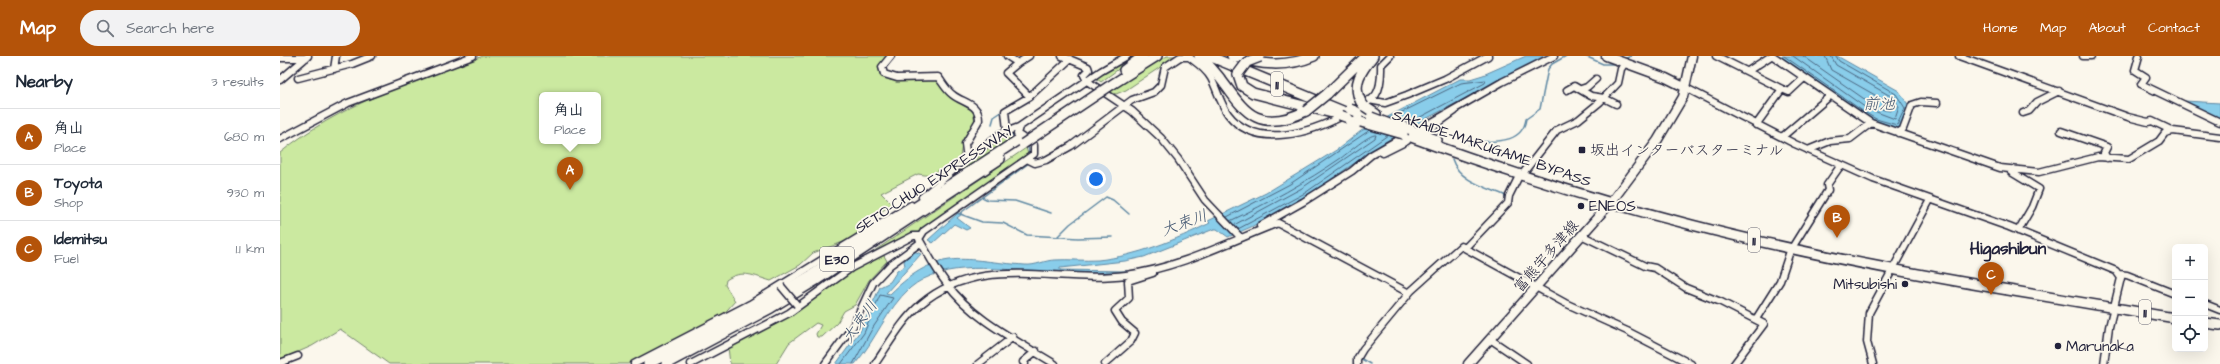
<!DOCTYPE html>
<html lang="en">
<head>
<meta charset="utf-8">
<style>
  :root { --surface:#fff; --page:#f2f2f3; --text:#1f2937; --muted:#747a83; --line:#e0e1e3; --accent:#b45309 }
  body { margin:0; font-family:"Architects Daughter","Klee One",sans-serif; background:var(--page); color:var(--text) }
  .controls { position:absolute; right:12px; bottom:12px; display:grid; overflow:hidden; border-radius:6px; box-shadow:0 4px 16px #0002 }
  .controls button { width:36px; height:36px; display:grid; place-items:center; padding:0; border:0; border-bottom:1px solid var(--line); background:var(--surface); color:var(--text); font:20px sans-serif }
  .you { position:absolute; left:816px; top:123px; width:14px; height:14px; margin:-10px; border:3px solid #fff; border-radius:50%; background:#1a73e8; box-shadow:0 0 0 6px #1a73e833 }
  .badge { display:grid; place-items:center; width:26px; height:26px; border-radius:50%; background:var(--accent); color:#fff; font-size:13px; font-weight:700 }
  .pin { position:absolute; translate:-50% -33px; filter:drop-shadow(0 1px 2px #0008) }
  .pin::after { content:''; position:absolute; top:21px; width:14px; height:12px; background:inherit; clip-path:polygon(0 0,100% 0,50% 100%) }
  .popup { position:absolute; left:259px; top:36px; width:62px; height:52px; box-sizing:border-box; display:grid; place-content:center; border-radius:6px; background:var(--surface); filter:drop-shadow(0 1px 3px #0005); font-size:13px; white-space:nowrap; color:var(--muted) }
  .popup b { font-size:15px; color:var(--text) }
  .popup::after { content:''; position:absolute; left:50%; top:100%; margin-left:-8px; border:8px solid transparent; border-top-color:var(--surface) }
  .list { margin:0; padding:0; list-style:none }
  h2 { display:flex; justify-content:space-between; align-items:center; height:52px; margin:0; padding:0 16px; font-size:17px }
  h2 small { font-size:13px; font-weight:400; color:var(--muted) }
  .list li { display:grid; grid-template-columns:26px 1fr auto; gap:12px; align-items:center; box-sizing:border-box; height:56px; padding:0 16px; border-top:1px solid var(--line) }
  .list b { display:block; font-size:15px; white-space:nowrap }
  .list p { margin:0; font-size:13px; white-space:nowrap; color:var(--muted) }
  .list em { font-size:13px; font-style:normal; color:var(--muted) }
  .icon { flex:none; width:22px; height:22px; fill:none; stroke:currentColor; stroke-width:2; stroke-linecap:round; stroke-linejoin:round }
  .map { position:relative; flex:none; width:1940px; height:308px; overflow:hidden }
  header { display:flex; align-items:center; gap:24px; box-sizing:border-box; height:56px; padding:0 20px; background:var(--accent); color:#fff }
  header strong { font-size:19px }
  nav { display:flex; gap:22px; margin-inline-start:auto; font-size:14px }
  .search { width:280px; height:36px; background:var(--page); display:flex; align-items:center; gap:10px; box-sizing:border-box; padding:0 14px; border-radius:22px; color:var(--muted); font-size:15px }
  main { display:flex }
  aside { flex:1; background:var(--surface) }
  .map>svg:first-child { display:block }
  .green { fill:#cbe9a0; stroke:#76866e; fill-rule:evenodd }
  .water { fill:#89cdea; stroke:#6089a4 }
  .lines { fill:none; stroke-linecap:round; stroke-linejoin:round }
  .shore { stroke:#4b6681; stroke-width:1 }
  .stream { stroke:#6089a4; stroke-width:1.5 }
  .minor-casing { stroke:#22223b; stroke-width:9 }
  .major-casing { stroke:#22223b; stroke-width:11 }
  .highway-casing { stroke:#22223b; stroke-width:12 }
  .minor { stroke:#fbf7ec; stroke-width:6 }
  .major { stroke:#fbf7ec; stroke-width:8 }
  .highway { stroke:#fbf7ec; stroke-width:9 }
  .minor-bridge-casing { stroke:#22223b; stroke-width:9; stroke-linecap:butt }
  .highway-bridge-casing { stroke:#22223b; stroke-width:12; stroke-linecap:butt }
  .minor-bridge { stroke:#fbf7ec; stroke-width:6 }
  .highway-bridge { stroke:#fbf7ec; stroke-width:9 }
  .poi-dot { fill:#22223b; stroke:#fbf7ec; stroke-width:1.5 }
  .labels { text-anchor:middle; stroke-width:3.5; stroke-linejoin:round; paint-order:stroke }
  .shield { fill:#fbf7ec; stroke:#636270; stroke-width:1 }
  .shield-label { font-size:14px; font-weight:bold; fill:#22223b }
  .street-label { font-size:15px; fill:#22223b; stroke:#fbf7ec }
  .poi-label { font-size:15px; fill:#22223b; stroke:#fbf7ec; text-anchor:start }
  .water-label { font-size:16px; font-style:italic; fill:#415570; stroke:#fbf7ec }
  .quarter-label { font-size:17px; font-weight:bold; fill:#22223b; stroke:#fbf7ec }
</style>
</head>
<body>
<header>
<strong>Map</strong>
<div class="search"><svg class="icon" aria-label="search" viewBox="0 0 24 24"><circle cx="10" cy="10" r="6"/><path d="M15 15l6 6"/></svg>Search here</div>
<nav><a>Home</a><a>Map</a><a>About</a><a>Contact</a></nav>
</header>
<main>
<aside>
<h2>Nearby<small>3 results</small></h2>
<ul class="list">
<li><span class="badge">A</span><div><b>角山</b><p>Place</p></div><em>680 m</em></li>
<li><span class="badge">B</span><div><b>Toyota</b><p>Shop</p></div><em>930 m</em></li>
<li><span class="badge">C</span><div><b>Idemitsu</b><p>Fuel</p></div><em>1.1 km</em></li>
</ul>
</aside>
<div class="map">
<svg width="1940" height="308" viewBox="0 0 1940 308">
  <rect width="100%" height="100%" fill="#fbf7ec"/>
  <filter id="ink" filterUnits="userSpaceOnUse"><feTurbulence type="fractalNoise" baseFrequency=".025" numOctaves="2"/><feDisplacementMap in="SourceGraphic" scale="8" xChannelSelector="R" yChannelSelector="G"/><feConvolveMatrix kernelMatrix="1 2 1 2 8 2 1 2 1" color-interpolation-filters="sRGB"/></filter>
  <g filter="url(#ink)">
    <path class="green" d="M203 0H607L599 11 600 18 610 24H656L667 39 693 55 695 66 683 83 679 107 668 116 659 114 651 120 638 118 601 137 612 148 585 167 574 182 533 197 520 209 491 225C474 220 462 213 446 224L445 229 455 245 441 261 348 308H109L60 273 32 290 0 304V97C59 48 132 26 203 0ZM262 39H318V85H262Z
      M853 0H856L821 26 817 23 824 16Z
      M887 0H897L846 34 836 38 828 36Z
      M728 80 734 83 649 139 718 83Z
      M746 92 748 98 746 102 637 177 581 204Z
      M603 198 607 205 589 224 575 249 564 255 557 267 542 281H537L536 278 541 269 536 267 509 287 496 308H450L448 291 516 256 581 208Z"/>
    <path class="water" d="M1246 0H1267L1132 70 1105 86 1027 140 971 171 948 181 937 173H934L864 201 845 205 780 212V214L847 215C819 218 791 217 762 216 722 214 664 203 630 232 606 254 596 284 575 308H556L580 275 600 231 610 226 617 215 625 210 624 205 634 195 641 198 606 237 610 238C660 189 684 205 745 209 756 210 765 204 775 204 789 203 804 205 818 204 856 200 896 184 930 167L928 165 986 137 1058 93 1081 75 1180 23H1190L1203 19Z
      M1496 0H1557L1619 35 1629 50 1621 72 1616 74 1594 67Z
      M1905 45 1940 47V64L1905 47Z
      M678 157 682 158 677 162 690 172 686 174 674 168 653 187 648 184Z"/>
    <g class="lines">
      <path class="shore" d="M1504 0 1584 56 1596 63 1617 69 1625 52 1616 38 1559 5 1556 0
        M1513 0 1586 52 1615 63 1619 51 1614 42 1556 9 1551 0
        M1523 0 1590 47 1600 53 1611 55 1613 51 1609 47 1551 14 1545 0
        M1110 62 1181 27 1206 24 1205 27 1129 67
        M947 161 1010 128 1090 74
        M950 165C988 147 1026 126 1061 102 1068 97 1089 78 1096 79L1095 82 1022 132 954 169
        M958 173 1025 137 1108 79
        M561 308 584 277 600 239 613 242 592 273 573 308"/>
      <path class="stream" d="M1305 0 1323 8H1338
        M1344 3 1351 0
        M712 68 714 61 723 55
        M731 78 736 81
        M748 89 749 98
        M1189 89 1192 86C1213 85 1242 89 1246 63L1260 53 1268 13 1272 8 1286 0
        M1172 103C1179 125 1205 131 1224 139L1226 142 1225 146 1197 175
        M702 141 708 144 735 145 771 157
        M679 158 749 107
        M680 158 702 166 723 167 747 179 798 182 833 181
        M778 180 790 168 826 141 833 144 849 158
        M1080 302 1090 308"/>
      <defs>
        <path id="minor" d="M611 0 602 11 604 18 617 22 658 21C663 27 666 34 673 39 683 47 699 47 699 64L685 88 687 103 720 78 739 71
          M727 0 738 7 749 0
          M782 0 808 11 809 14 804 19 807 25 852 55 881 82 898 103 925 144 960 181
          M1436 0 1502 33 1476 69
          M1493 0 1591 67
          M1679 0 1848 61 1868 66 1872 65 1893 75 1940 81
          M1803 0H1811
          M1859 0 1855 14 1866 21 1861 28 1940 66
          M0 2H26
          M738 7 726 17 749 40
          M54 13 56 0
          M1468 15 1491 0
          M18 22 72 8 92 0
          M0 24 28 0
          M1406 32 1515 88 1593 123 1729 171 1836 215 1841 222 1829 271 1824 308
          M1301 33 1307 31 1316 23
          M1502 33 1509 36 1524 22
          M1287 34 1294 30 1311 40 1324 42 1336 48
          M1089 44 1105 47 1127 39 1165 23 1208 0
          M1743 57 1749 55 1757 46 1779 35
          M727 74 725 55 749 41 790 3
          M1147 75 1175 55
          M1781 75 1827 91 1824 97 1827 102
          M1133 77 1222 26 1274 0
          M1618 77 1623 73 1632 49 1641 46 1657 47
          M1502 81 1550 40
          M0 83 68 47 193 0
          M1528 94 1550 85 1570 83 1591 67 1720 112 1759 116 1818 101 1849 103 1879 85 1885 77 1893 75
          M1103 97 1127 85
          M747 103 755 107 766 104 791 90 852 44 874 36 881 29 885 11 900 1H909C917 7 926 13 931 22 937 33 940 47 948 58 976 95 1033 76 1066 58 1094 43 1102 43 1101 9L1110 0
          M1244 116 1277 74 1298 64 1320 46 1338 27 1341 13 1345 7
          M1731 116 1759 133 1752 151 1738 175
          M642 141 687 103
          M980 170 1023 146 1072 115 1091 99 1126 79
          M1301 179 1365 210 1375 212 1406 232 1441 246 1484 268 1454 308
          M1185 192 1228 147 1229 140 1239 120
          M1839 218 1847 219 1895 238
          M1925 248 1940 254
          M1476 263 1500 225 1510 195 1548 134 1547 129 1561 109
          M1210 283 1247 308
          M0 307 18 300
          M354 308 470 248 631 149
          M411 308 509 257 571 212 633 180H640
          M545 308 573 270 593 227 610 209 640 187
          M595 308C609 288 622 264 641 248 701 197 776 228 846 219 899 212 949 186 998 167L1129 237
          M698 308 733 281
          M745 308 743 306 756 295
          M775 308C738 285 693 264 667 228 656 214 648 198 639 183L644 175 754 98V89L737 78 739 71 821 15 847 0
          M825 308 851 285 855 277 842 266 835 255 849 242 848 225 873 217
          M1077 308V303L1083 293 1131 235 1181 190 1285 247 1347 275 1411 308
          M1593 308 1587 286 1589 257 1650 144"/>
        <path id="major" d="M1326 0 1386 22 1406 32
          M1188 308 1332 145 1377 85 1403 41 1412 0"/>
        <path id="highway" d="M919 0C958 30 960 87 1026 55
          M929 0 1065 56
          M952 0C980 9 1006 12 1034 0
          M844 14 863 0
          M958 18 962 30 973 37 1060 59
          M828 31 877 0
          M1047 38 1086 0
          M1081 46C1071 28 1082 14 1093 0
          M1084 50 1096 58
          M1131 74 1157 84
          M1123 78C1218 113 1314 144 1412 169 1571 210 1734 235 1895 262
          M1925 267 1940 269
          M368 308 436 273 530 220 738 84
          M386 308 491 252 535 225 720 103"/>
      </defs>
      <use href="#minor" class="minor-casing"/>
      <use href="#major" class="major-casing"/>
      <use href="#highway" class="highway-casing"/>
      <use href="#minor" class="minor"/>
      <use href="#major" class="major"/>
      <use href="#highway" class="highway"/>
      <defs>
        <path id="minor-bridge" d="M501 230 517 249"/>
        <path id="highway-bridge" d="M958 18 967 6 980 1
          M1081 46 1084 50
          M1070 53 1077 56
          M1026 55 1047 38
          M1060 59 1068 62
          M1091 61 1120 72
          M1081 66 1123 78
          M1115 67 1131 74
          M743 88 828 31"/>
      </defs>
      <use href="#minor-bridge" class="minor-bridge-casing"/>
      <use href="#highway-bridge" class="highway-bridge-casing"/>
      <use href="#minor-bridge" class="minor-bridge"/>
      <use href="#highway-bridge" class="highway-bridge"/>
    </g>
  </g>
  <g class="poi-dot">
    <rect x="1298" y="90" width="8" height="8" rx="2"/>
    <circle cx="1301" cy="150" r="4"/>
    <circle cx="1625" cy="228" r="4"/>
    <circle cx="1778" cy="290" r="4"/>
  </g>
  <g class="labels">
    <g class="shield">
      <rect x="991" y="16" width="12" height="24" rx="3"/>
      <rect x="1468" y="172" width="12" height="24" rx="3"/>
      <rect x="540" y="191" width="34" height="24" rx="3"/>
      <rect x="1859" y="244" width="12" height="24" rx="3"/>
    </g>
    <g class="shield-label">
      <text x="997" y="33">11</text>
      <text x="1474" y="189">11</text>
      <text x="557" y="208">E30</text>
      <text x="1865" y="261">11</text>
    </g>
    <g class="street-label">
      <text transform="translate(1212 92) rotate(19)" y="5">SAKAIDE-MARUGAME BYPASS</text>
      <text transform="translate(654 123) rotate(-33)" y="5">SETO-CHUO EXPRESSWAY</text>
      <text transform="translate(1266 200) rotate(-49)" y="5">富熊宇多津線</text>
    </g>
    <g class="poi-label">
      <text x="1310" y="99">坂出インターバスターミナル</text>
      <text x="1309" y="155">ENEOS</text>
      <text x="1617" y="233" text-anchor="end">Mitsubishi</text>
      <text x="1786" y="295">Marunaka</text>
    </g>
    <g class="water-label">
      <text x="1599" y="53">前池</text>
      <text transform="translate(904 166) rotate(-20)" y="6">大束川</text>
      <text transform="translate(579 265) rotate(-54)" y="6">大束川</text>
    </g>
    <g class="quarter-label">
      <text x="1728" y="198">Higashibun</text>
    </g>
  </g>
</svg>
<div class="controls">
<button>+</button>
<button>−</button>
<button><svg class="icon" aria-label="locate" viewBox="0 0 24 24"><circle cx="12" cy="12" r="6"/><path d="M12 2v4M12 18v4M2 12h4M18 12h4"/></svg></button>
</div>
<div class="you"></div>
<div class="pin badge" style="left:290px;top:134px">A</div>
<div class="popup"><b>角山</b>Place</div>
<div class="pin badge" style="left:1557px;top:182px">B</div>
<div class="pin badge" style="left:1711px;top:239px">C</div>
</div>
</main>
</body>
</html>
